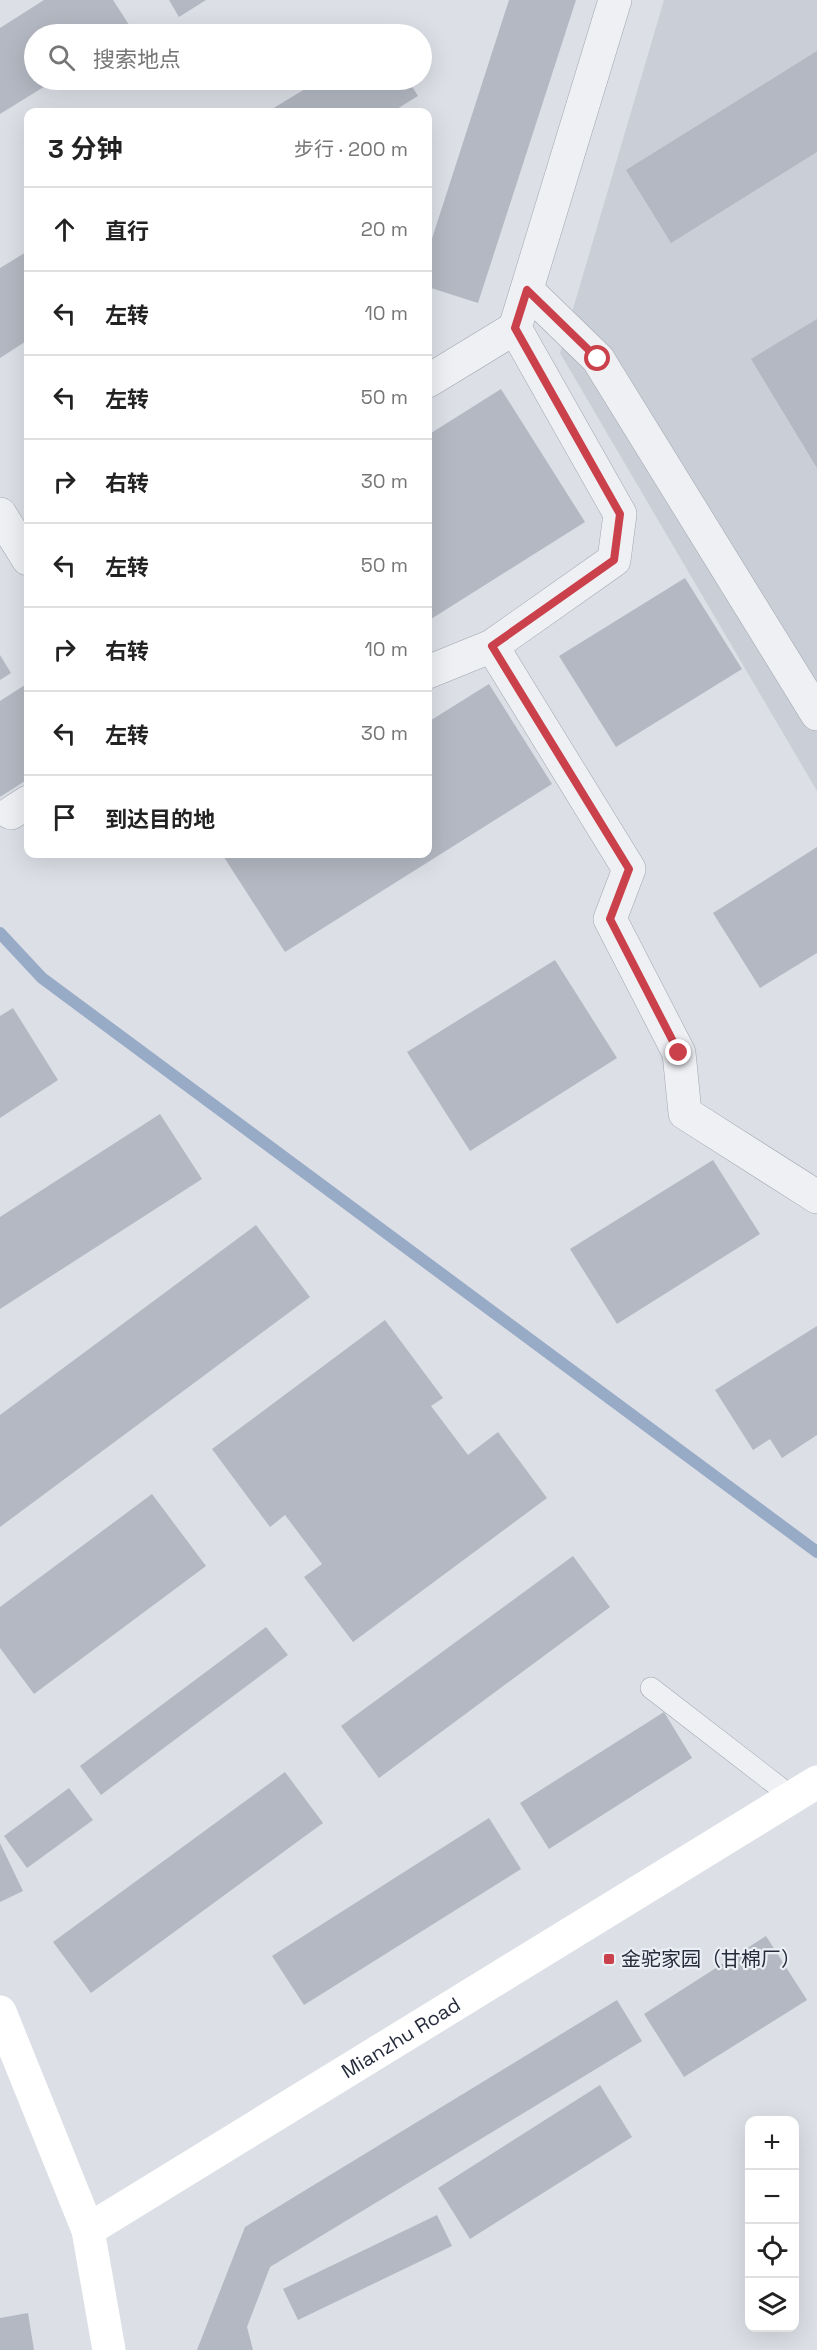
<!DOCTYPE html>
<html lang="zh">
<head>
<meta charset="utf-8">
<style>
  :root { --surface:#fff; --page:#f2f2f2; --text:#222; --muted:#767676; --line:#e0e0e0 }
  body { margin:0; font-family:"Space Grotesk","Noto Sans SC",sans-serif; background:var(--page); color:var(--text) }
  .controls { position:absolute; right:18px; bottom:18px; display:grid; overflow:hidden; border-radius:12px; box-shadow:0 6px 24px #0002 }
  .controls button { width:54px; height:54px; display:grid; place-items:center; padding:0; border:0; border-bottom:2px solid var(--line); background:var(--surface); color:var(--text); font:30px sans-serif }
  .stop { position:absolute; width:18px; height:18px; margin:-14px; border:4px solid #cb414b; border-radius:50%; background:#fff }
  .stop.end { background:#cb414b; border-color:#fff; box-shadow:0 2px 6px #0008 }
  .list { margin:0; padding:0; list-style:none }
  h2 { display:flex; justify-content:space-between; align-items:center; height:78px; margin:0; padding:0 24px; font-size:26px }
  h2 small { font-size:20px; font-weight:400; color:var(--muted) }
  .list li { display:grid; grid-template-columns:39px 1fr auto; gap:18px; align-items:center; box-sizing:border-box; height:84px; padding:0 24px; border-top:2px solid var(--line) }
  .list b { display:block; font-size:22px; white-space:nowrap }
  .list em { font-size:20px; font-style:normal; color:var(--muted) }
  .icon { flex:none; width:33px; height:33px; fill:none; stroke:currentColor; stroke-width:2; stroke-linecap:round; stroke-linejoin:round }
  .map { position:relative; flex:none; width:817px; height:2350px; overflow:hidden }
  .search { position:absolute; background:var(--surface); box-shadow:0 6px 24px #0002; left:24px; top:24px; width:408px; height:66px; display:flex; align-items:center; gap:15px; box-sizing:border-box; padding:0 21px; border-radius:33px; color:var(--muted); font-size:22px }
  .panel { position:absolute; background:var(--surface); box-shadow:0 6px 24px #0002; left:24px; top:108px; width:408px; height:750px; border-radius:12px }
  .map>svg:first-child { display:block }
  .built { fill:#caced7 }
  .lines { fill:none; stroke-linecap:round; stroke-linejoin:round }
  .stream { stroke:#97aac6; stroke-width:12 }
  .building { fill:#b3b8c2 }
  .lane-casing { stroke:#a2a6af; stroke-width:22 }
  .street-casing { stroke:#a2a6af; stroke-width:34 }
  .lane { stroke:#eef0f4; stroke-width:21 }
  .street { stroke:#eef0f4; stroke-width:33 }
  .secondary { stroke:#fff; stroke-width:33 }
  .route { stroke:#cb414b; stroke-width:8 }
  .poi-dot { fill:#cb414b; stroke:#ebeef4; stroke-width:2 }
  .labels { text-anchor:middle; stroke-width:4.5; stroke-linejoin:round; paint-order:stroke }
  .poi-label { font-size:20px; fill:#262c3b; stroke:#ebeef4; text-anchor:start }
  .street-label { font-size:20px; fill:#262c3b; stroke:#ebeef4 }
</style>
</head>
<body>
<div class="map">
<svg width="817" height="2350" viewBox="0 0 817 2350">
  <rect width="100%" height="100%" fill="#dcdfe6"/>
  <path class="built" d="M664 0H817V791L560 353Z"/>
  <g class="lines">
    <path class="stream" d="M0 933 42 978 817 1552"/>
  </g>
  <path class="building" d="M44 0H113L133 31 127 34H34V80H55L0 114V28Z
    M169 0H206L179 17Z
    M509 0H576L478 303 428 287V251Z
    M817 51V152L671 243 626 170Z
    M320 80H408L418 96 392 112H267Z
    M28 251V340L0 358V268Z
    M817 319V468L751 359Z
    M501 389 585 522 431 619 428 613V435Z
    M685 578 742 669 616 747 559 656Z
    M0 655 11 673 0 680Z
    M28 683V779L0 797V701Z
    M489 684 552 784 285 952 222 854H428V722Z
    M817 847V953L760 988 713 913Z
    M555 960 617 1058 470 1151 407 1052Z
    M13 1008 58 1080 0 1118V1016Z
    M160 1114 202 1179 0 1309V1217Z
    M713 1160 760 1234 617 1324 570 1249Z
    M256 1225 310 1297 0 1527V1415Z
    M385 1320 443 1398 431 1406 468 1455 498 1432 547 1498 353 1642 304 1577 322 1564 285 1515 270 1527 212 1449Z
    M817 1326V1435L782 1458 770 1439 753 1450 715 1390Z
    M152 1494 206 1566 34 1694 0 1648V1607Z
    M573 1556 610 1607 379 1778 341 1726Z
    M266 1627 288 1655 101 1795 80 1766Z
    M664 1712 692 1758 549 1849 520 1803Z
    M285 1772 323 1823 91 1993 53 1942Z
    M69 1788 93 1820 27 1868 4 1836Z
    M489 1818 521 1869 304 2005 272 1956Z
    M0 1843 23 1891 0 1902Z
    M766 1936 807 2000 684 2077 644 2014Z
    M617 2000 642 2041 270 2267 247 2327 253 2350H197L245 2227Z
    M600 2085 632 2137 470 2239 438 2188Z
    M437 2215 452 2246 298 2320 283 2289Z
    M28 2313 34 2350H0V2318Z"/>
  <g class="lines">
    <defs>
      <path id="lane" d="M651 1688 792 1797"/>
      <path id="street" d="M527 290 598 359 817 714
        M428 381 515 328 615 0
        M0 514 28 559
        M492 646 614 560 620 514 515 328
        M428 672 492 646 629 869 610 919 679 1053 685 1113 817 1197
        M11 813 28 802"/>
    </defs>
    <use href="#lane" class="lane-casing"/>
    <use href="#street" class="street-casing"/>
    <use href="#lane" class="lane"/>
    <use href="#street" class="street"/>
    <g class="secondary">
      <path d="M0 2012 88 2230"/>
      <path id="s1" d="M109 2350 88 2230 817 1782"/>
    </g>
  </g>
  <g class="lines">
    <path class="route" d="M598 359 527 290 515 328 620 514 614 560 492 646 629 869 610 919 679 1053"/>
  </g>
  <rect class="poi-dot" x="603" y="1953" width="12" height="12" rx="3"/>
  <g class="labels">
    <g class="poi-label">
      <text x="621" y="1966">金驼家园（甘棉厂）</text>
    </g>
    <g class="street-label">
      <text dy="7" stroke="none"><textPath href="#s1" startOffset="489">Mianzhu Road</textPath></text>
    </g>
  </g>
</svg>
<div class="controls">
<button>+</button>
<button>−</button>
<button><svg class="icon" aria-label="locate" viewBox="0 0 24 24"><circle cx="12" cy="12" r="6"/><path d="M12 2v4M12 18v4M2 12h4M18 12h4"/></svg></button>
<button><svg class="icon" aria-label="layers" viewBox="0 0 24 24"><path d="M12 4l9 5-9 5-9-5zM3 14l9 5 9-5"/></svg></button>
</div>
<div class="stop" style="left:598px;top:359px"></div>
<div class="stop end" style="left:679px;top:1053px"></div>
<div class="search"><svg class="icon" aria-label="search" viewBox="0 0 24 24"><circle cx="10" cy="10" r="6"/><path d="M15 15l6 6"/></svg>搜索地点</div>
<section class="panel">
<h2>3 分钟<small>步行 · 200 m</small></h2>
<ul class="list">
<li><svg class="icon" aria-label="ahead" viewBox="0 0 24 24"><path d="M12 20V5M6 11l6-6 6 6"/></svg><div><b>直行</b></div><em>20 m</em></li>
<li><svg class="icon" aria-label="left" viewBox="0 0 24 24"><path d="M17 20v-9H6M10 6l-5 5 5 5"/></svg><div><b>左转</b></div><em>10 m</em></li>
<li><svg class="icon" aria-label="left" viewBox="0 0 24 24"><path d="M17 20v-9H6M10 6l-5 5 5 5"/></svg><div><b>左转</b></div><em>50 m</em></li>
<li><svg class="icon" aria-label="right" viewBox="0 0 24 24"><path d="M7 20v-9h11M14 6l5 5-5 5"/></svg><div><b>右转</b></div><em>30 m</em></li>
<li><svg class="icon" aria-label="left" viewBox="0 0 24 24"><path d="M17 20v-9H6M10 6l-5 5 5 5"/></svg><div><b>左转</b></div><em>50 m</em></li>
<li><svg class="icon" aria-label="right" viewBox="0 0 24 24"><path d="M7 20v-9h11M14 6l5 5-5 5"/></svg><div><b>右转</b></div><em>10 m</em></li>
<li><svg class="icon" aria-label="left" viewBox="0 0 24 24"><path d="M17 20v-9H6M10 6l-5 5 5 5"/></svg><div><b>左转</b></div><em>30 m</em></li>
<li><svg class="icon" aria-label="arrive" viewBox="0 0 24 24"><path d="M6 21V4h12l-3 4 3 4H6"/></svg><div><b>到达目的地</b></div></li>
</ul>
</section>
</div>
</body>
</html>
